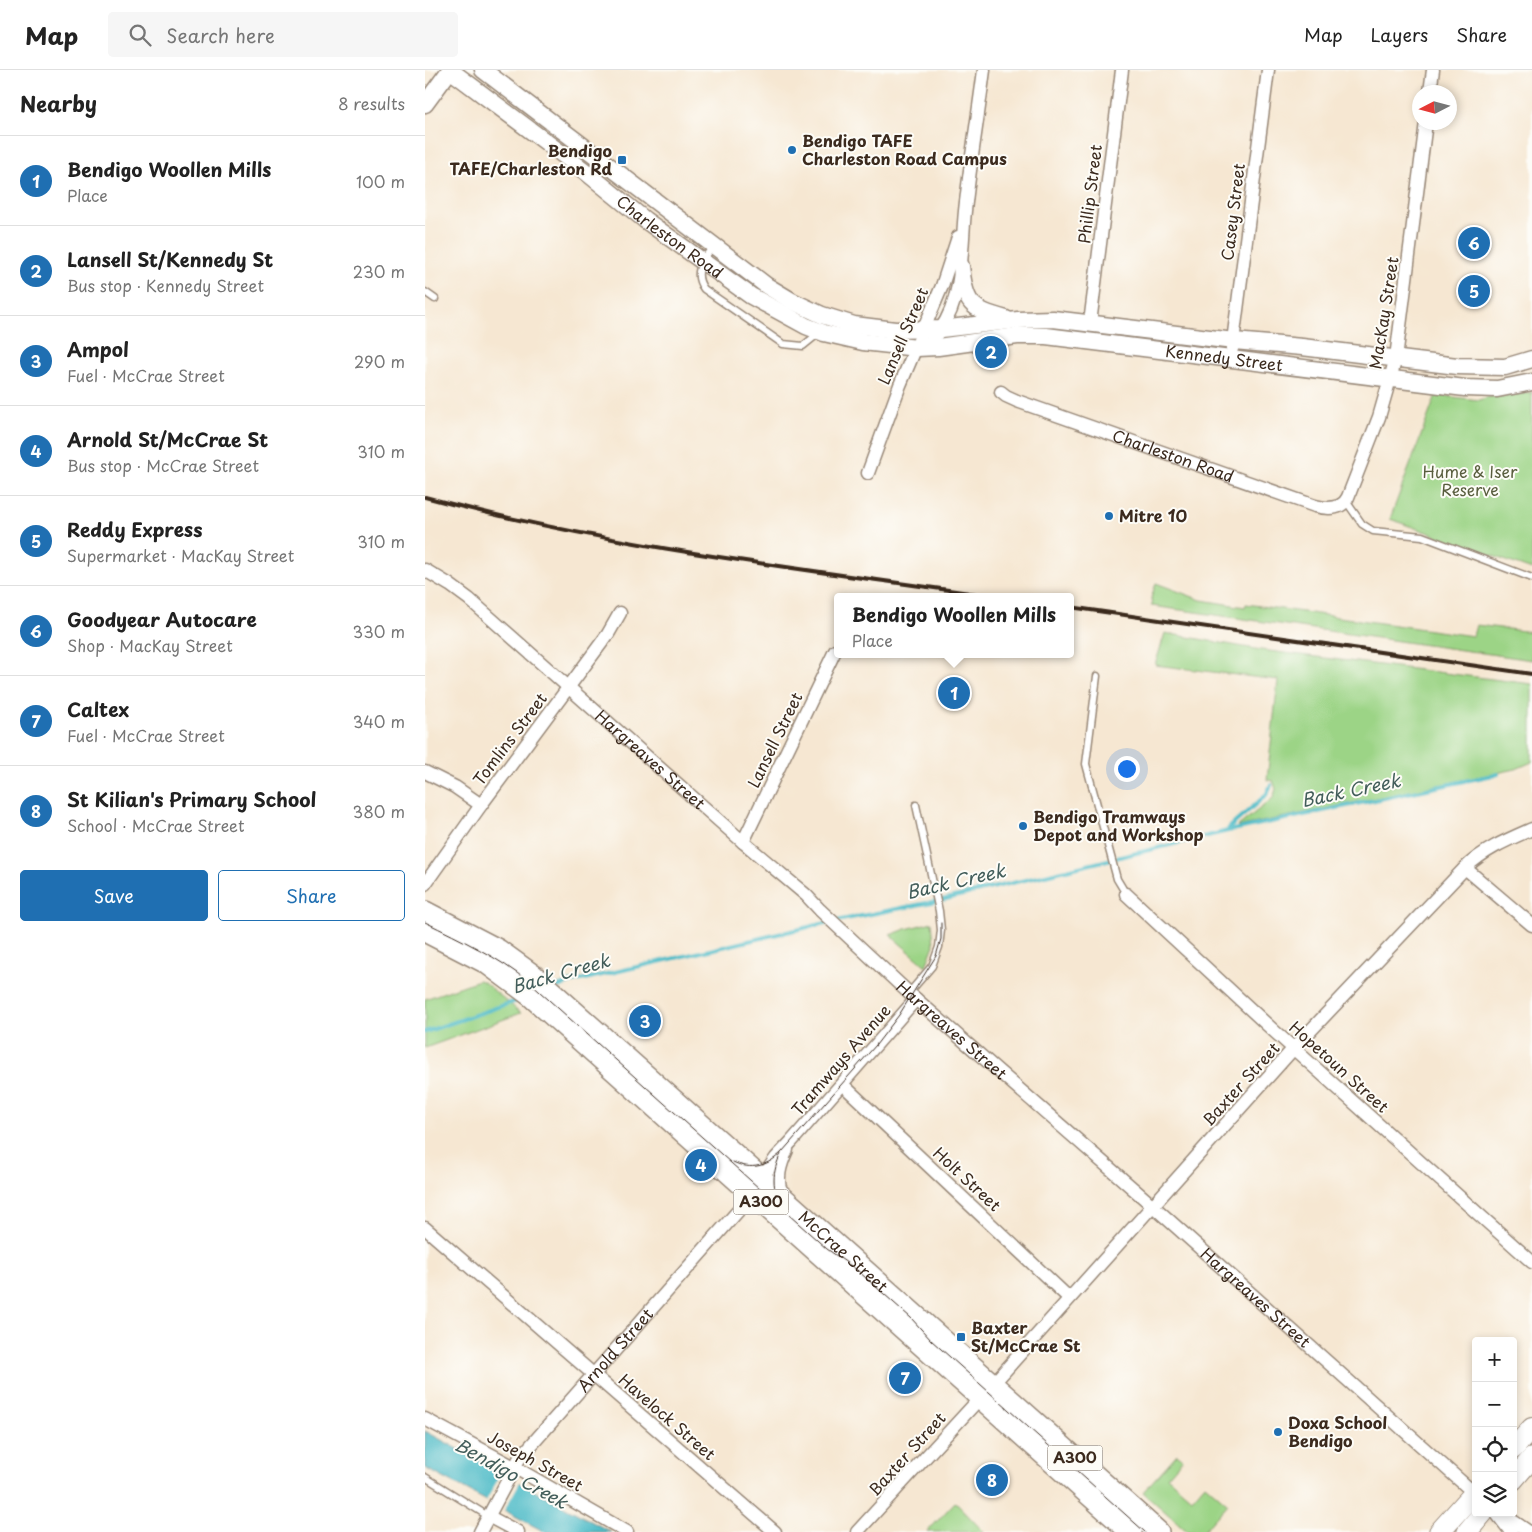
<!DOCTYPE html>
<html lang="en">
<head>
<meta charset="utf-8">
<style>
  :root { --surface:#fff; --page:#f6f6f6; --text:#222; --muted:#767676; --line:#e0e0e0; --accent:#1f6fb2 }
  body { margin:0; font-family:"Playpen Sans",sans-serif; background:var(--page); color:var(--text) }
  .controls { position:absolute; right:15px; bottom:15px; display:grid; overflow:hidden; border-radius:5px; box-shadow:0 2px 8px #0003 }
  .controls button { width:45px; height:45px; display:grid; place-items:center; padding:0; border:0; border-bottom:1px solid var(--line); background:var(--surface); color:var(--text); font:25px sans-serif }
  .compass { position:absolute; left:987px; top:15px; width:45px; height:45px; border-radius:50%; background:var(--surface); box-shadow:0 2px 8px #0003; rotate:264deg }
  .you { position:absolute; left:701px; top:698px; width:18px; height:18px; margin:-12px; border:4px solid #fff; border-radius:50%; background:#1a73e8; box-shadow:0 0 0 8px #1a73e833 }
  .badge { display:grid; place-items:center; width:32px; height:32px; border-radius:50%; background:var(--accent); color:#fff; font-size:16px; font-weight:700 }
  .pin { position:absolute; translate:-50% -50%; border:2px solid #fff; box-shadow:0 1px 5px #0006 }
  .popup { position:absolute; left:409px; top:523px; width:240px; height:65px; box-sizing:border-box; display:grid; place-content:center; border-radius:5px; background:var(--surface); filter:drop-shadow(0 1px 4px #0005); font-size:16px; white-space:nowrap; color:var(--muted) }
  .popup b { font-size:19px; color:var(--text) }
  .popup::after { content:''; position:absolute; left:50%; top:100%; margin-left:-10px; border:10px solid transparent; border-top-color:var(--surface) }
  .list { margin:0; padding:0; list-style:none }
  h2 { display:flex; justify-content:space-between; align-items:center; height:65px; margin:0; padding:0 20px; font-size:21px }
  h2 small { font-size:16px; font-weight:400; color:var(--muted) }
  .list li { display:grid; grid-template-columns:32px 1fr auto; gap:15px; align-items:center; box-sizing:border-box; height:90px; padding:0 20px; border-top:1px solid var(--line) }
  .list b { display:block; font-size:19px; white-space:nowrap }
  .list p { margin:0; font-size:16px; white-space:nowrap; color:var(--muted) }
  .list em { font-size:16px; font-style:normal; color:var(--muted) }
  .actions { display:flex; gap:10px; padding:15px 20px }
  .actions a { flex:1; padding:11px 0; border:1px solid var(--accent); border-radius:5px; text-align:center; font-size:18px; color:var(--accent) }
  .actions .main { background:var(--accent); color:#fff }
  .icon { flex:none; width:28px; height:28px; fill:none; stroke:currentColor; stroke-width:2; stroke-linecap:round; stroke-linejoin:round }
  .map { position:relative; flex:none; width:1107px; height:1462px; overflow:hidden }
  header { display:flex; align-items:center; gap:30px; box-sizing:border-box; height:70px; padding:0 25px; background:var(--surface); border-bottom:1px solid var(--line) }
  header strong { font-size:24px }
  nav { display:flex; gap:28px; margin-inline-start:auto; font-size:18px }
  .search { width:350px; height:45px; background:var(--page); display:flex; align-items:center; gap:12px; box-sizing:border-box; padding:0 18px; border-radius:5px; color:var(--muted); font-size:19px }
  main { display:flex }
  aside { flex:1; background:var(--surface) }
  .map>svg:first-child { display:block }
  .green { fill:#9cd486; stroke:#6c7f52 }
  .water { fill:#4fbcc8; stroke:#457373 }
  .pier { fill:#f6e7d2 }
  .lines { fill:none; stroke-linecap:round; stroke-linejoin:round }
  .stream { stroke:#4fbcc8; stroke-width:4 }
  .service-casing { stroke:#988878; stroke-width:9 }
  .minor-casing { stroke:#988878; stroke-width:15 }
  .tertiary-casing { stroke:#988878; stroke-width:19 }
  .primary-casing { stroke:#988878; stroke-width:22 }
  .trunk-casing { stroke:#988878; stroke-width:24 }
  .service { stroke:#fff; stroke-width:6 }
  .minor { stroke:#fff; stroke-width:12 }
  .tertiary { stroke:#fff; stroke-width:16 }
  .primary { stroke:#fff; stroke-width:20 }
  .trunk { stroke:#fff; stroke-width:21 }
  .tram { stroke:#3b2a1e; stroke-width:1 }
  .rail { stroke:#3b2a1e; stroke-width:4 }
  .poi-dot { fill:#1f6fb2; stroke:#fdfcf7; stroke-width:2 }
  .labels { text-anchor:middle; stroke-width:4; stroke-linejoin:round; paint-order:stroke }
  .shield { fill:#fdfcf7; stroke:#75695f; stroke-width:1 }
  .shield-label { font-size:15px; font-weight:bold; fill:#3b2a1e }
  .poi-label { font-size:16px; font-weight:bold; fill:#3b2a1e; stroke:#fdfcf7; text-anchor:start }
  .street-label { font-size:16px; fill:#3b2a1e; stroke:#fdfcf7 }
  .park-label { font-size:16px; fill:#585d3d; stroke:#fdfcf7 }
  .water-label { font-size:18px; font-style:italic; fill:#425d5a; stroke:#fdfcf7 }
</style>
</head>
<body>
<header>
<strong>Map</strong>
<div class="search"><svg class="icon" aria-label="search" viewBox="0 0 24 24"><circle cx="10" cy="10" r="6"/><path d="M15 15l6 6"/></svg>Search here</div>
<nav><a>Map</a><a>Layers</a><a>Share</a></nav>
</header>
<main>
<aside>
<h2>Nearby<small>8 results</small></h2>
<ul class="list">
<li><span class="badge">1</span><div><b>Bendigo Woollen Mills</b><p>Place</p></div><em>100 m</em></li>
<li><span class="badge">2</span><div><b>Lansell St/Kennedy St</b><p>Bus stop · Kennedy Street</p></div><em>230 m</em></li>
<li><span class="badge">3</span><div><b>Ampol</b><p>Fuel · McCrae Street</p></div><em>290 m</em></li>
<li><span class="badge">4</span><div><b>Arnold St/McCrae St</b><p>Bus stop · McCrae Street</p></div><em>310 m</em></li>
<li><span class="badge">5</span><div><b>Reddy Express</b><p>Supermarket · MacKay Street</p></div><em>310 m</em></li>
<li><span class="badge">6</span><div><b>Goodyear Autocare</b><p>Shop · MacKay Street</p></div><em>330 m</em></li>
<li><span class="badge">7</span><div><b>Caltex</b><p>Fuel · McCrae Street</p></div><em>340 m</em></li>
<li><span class="badge">8</span><div><b>St Kilian's Primary School</b><p>School · McCrae Street</p></div><em>380 m</em></li>
</ul>
<div class="actions"><a class="main">Save</a><a>Share</a></div>
</aside>
<div class="map">
<svg width="1107" height="1462" viewBox="0 0 1107 1462">
  <rect width="100%" height="100%" fill="#fdfcf7"/>
  <filter id="ink" filterUnits="userSpaceOnUse"><feTurbulence type="fractalNoise" baseFrequency=".02" numOctaves="2"/><feDisplacementMap in="SourceGraphic" scale="10" xChannelSelector="R" yChannelSelector="G"/><feConvolveMatrix kernelMatrix="1 2 1 2 8 2 1 2 1" color-interpolation-filters="sRGB"/></filter>
  <filter id="wash" filterUnits="userSpaceOnUse"><feTurbulence type="fractalNoise" baseFrequency=".0096" numOctaves="4" result="noise"/><feDisplacementMap in="SourceGraphic" scale="20" xChannelSelector="R" yChannelSelector="G"/><feGaussianBlur stdDeviation="1.12" result="paint"/><feColorMatrix in="noise" values="0 0 0 0 0 0 0 0 0 0 0 0 0 0 0 0 0 1.4 0 .05"/><feComposite in="paint" operator="in"/></filter>
  <g filter="url(#wash)">
    <rect width="100%" height="100%" fill="#f6e7d2"/>
    <path class="green" d="M1107 322V500L965 449 1011 325 1054 330 1063 327 1084 326Z
      M731 513 776 530 820 537 821 534 1048 566 1051 555 1107 562V590L727 536 726 528Z
      M740 563 836 580 1107 614V692L1091 699 812 757 848 728 851 719 848 711 842 710 853 610 730 595Z
      M507 852 509 875 501 896 465 865 481 859Z
      M54 910 60 913 96 943 0 978V929Z
      M752 1384 758 1389 742 1407 767 1429 780 1414 803 1434 778 1462H763L718 1422Z
      M530 1432 559 1462H502Z"/>
    <path class="water" d="M0 1361 186 1462H120L0 1398Z"/>
    <path class="pier" d="M78 1400 96 1410 79 1441 61 1431Z"/>
    <g class="lines">
      <path class="stream" d="M803 761 804 758 841 725 846 715
        M411 851 517 830 803 761 1073 704
        M132 917 147 912 405 852
        M0 962 97 929"/>
    </g>
  </g>
  <g filter="url(#ink)">
    <g class="lines">
      <defs>
        <path id="service" d="M288 176C278 190 267 203 279 219L358 274 378 276 394 263
          M0 222 10 229
          M921 431 937 454 948 461 997 466 1107 508
          M672 606 661 694 692 809 701 824
          M484 923 507 896 514 877 516 860 514 841 491 735
          M0 1407 63 1446"/>
        <g id="minor">
          <path d="M1005 22 1008 0"/>
          <path d="M665 253 697 0"/>
          <path d="M500 277C505 272 511 266 515 260 539 227 536 180 540 141 545 94 553 47 559 0"/>
          <path d="M807 279 843 0"/>
          <path id="s1" d="M576 322 581 326 592 331 890 436C902 439 917 440 923 427L954 347 971 288 1001 52"/>
          <path d="M443 403 475 315 517 216 533 167"/>
          <path id="s2" d="M0 500 25 515 44 529 318 772 381 825 395 840 484 923 728 1136 1049 1423"/>
          <path d="M0 702 30 717 56 735"/>
          <path d="M318 772 410 581"/>
          <path d="M1040 798 1107 855"/>
          <path d="M0 814 56 735 183 564 195 543"/>
          <path d="M701 824 849 961 1107 1192"/>
          <path d="M417 1014 644 1228"/>
          <path d="M337 1108 351 1088 366 1072 491 929"/>
          <path d="M358 1126C350 1111 355 1095 362 1080"/>
          <path d="M0 1158 350 1462"/>
          <path d="M568 1314 869 978 1040 798C1060 779 1082 770 1107 759"/>
          <path d="M0 1349 89 1397 202 1462"/>
          <path d="M1076 1443 1104 1462"/>
          <path d="M1072 1444 1086 1462"/>
          <path d="M63 1446 93 1462"/>
          <path id="s3" d="M55 1462 94 1389 328 1124"/>
          <path d="M432 1462 556 1327"/>
        </g>
        <g id="tertiary">
          <path id="s4" d="M25 0 161 102 220 150 326 226 381 256 399 263 438 272 492 278 513 277 592 266H621L1040 318 1072 319 1107 312"/>
          <path d="M58 0 342 216 367 231 397 245 429 255 470 260 516 259 593 250 628 249 809 271 877 277 1032 296 1080 297 1107 289"/>
          <path d="M0 34 25 0"/>
          <path d="M536 196C540 234 545 239 581 249"/>
        </g>
        <path id="primary" d="M1088 1379 1107 1358
          M1088 1410 1107 1388
          M1014 1462 1051 1421
          M1042 1462 1058 1443"/>
        <g id="trunk">
          <path id="s5" d="M0 842 73 880 109 906 733 1462"/>
          <path d="M0 861 62 893 105 925 706 1462"/>
        </g>
      </defs>
      <use href="#service" class="service-casing"/>
      <use href="#minor" class="minor-casing"/>
      <use href="#tertiary" class="tertiary-casing"/>
      <use href="#primary" class="primary-casing"/>
      <use href="#trunk" class="trunk-casing"/>
      <use href="#service" class="service"/>
      <use href="#minor" class="minor"/>
      <use href="#tertiary" class="tertiary"/>
      <use href="#primary" class="primary"/>
      <use href="#trunk" class="trunk"/>
      <path class="tram" d="M0 852C37 870 73 887 105 913L402 1179 432 1200 486 1248 506 1270 720 1462
        M356 1084C347 1101 346 1119 357 1136
        M308 1092C326 1101 343 1096 357 1082L451 975 474 945 511 886 516 869V853"/>
      <path class="rail" d="M0 427C187 478 381 499 572 527
        M645 537 1107 604"/>
    </g>
  </g>
  <g class="poi-dot">
    <circle cx="367" cy="80" r="5"/>
    <rect x="192" y="85" width="10" height="10" rx="2.5"/>
    <circle cx="684" cy="446" r="5"/>
    <circle cx="598" cy="756" r="5"/>
    <rect x="531" y="1262" width="10" height="10" rx="2.5"/>
    <circle cx="853" cy="1362" r="5"/>
  </g>
  <g class="labels">
    <g class="shield">
      <rect x="308.5" y="1119.5" width="55" height="25" rx="4"/>
      <rect x="622.5" y="1375.5" width="55" height="25" rx="4"/>
    </g>
    <g class="shield-label">
      <text x="336" y="1137">A300</text>
      <text x="650" y="1393">A300</text>
    </g>
    <g class="poi-label">
      <text x="377" y="77">Bendigo TAFE<tspan x="377" dy="18">Charleston Road Campus</tspan></text>
      <text x="187" y="87" text-anchor="end">Bendigo<tspan x="187" dy="18">TAFE/Charleston Rd</tspan></text>
      <text x="694" y="452">Mitre 10</text>
      <text x="608" y="753">Bendigo Tramways<tspan x="608" dy="18">Depot and Workshop</tspan></text>
      <text x="546" y="1264">Baxter<tspan x="546" dy="18">St/McCrae St</tspan></text>
      <text x="863" y="1359">Doxa School<tspan x="863" dy="18">Bendigo</tspan></text>
    </g>
    <g class="street-label">
      <text transform="translate(665 124) rotate(-83)" y="6">Phillip Street</text>
      <text transform="translate(808 142) rotate(-83)" y="6">Casey Street</text>
      <text dy="6" stroke="none"><textPath href="#s4" startOffset="276">Charleston Road</textPath></text>
      <text transform="translate(959 243) rotate(-81)" y="6">MacKay Street</text>
      <text transform="translate(478 266) rotate(-67)" y="6">Lansell Street</text>
      <text dy="6" stroke="none"><textPath href="#s4" startOffset="862">Kennedy Street</textPath></text>
      <text dy="6" stroke="none"><textPath href="#s1" startOffset="184">Charleston Road</textPath></text>
      <text transform="translate(85 669) rotate(-53)" y="6">Tomlins Street</text>
      <text transform="translate(350 670) rotate(-64)" y="6">Lansell Street</text>
      <text dy="6" stroke="none"><textPath href="#s2" startOffset="295">Hargreaves Street</textPath></text>
      <text dy="6" stroke="none"><textPath href="#s2" startOffset="700">Hargreaves Street</textPath></text>
      <text transform="translate(416 990) rotate(-49)" y="6">Tramways Avenue</text>
      <text transform="translate(914 997) rotate(42)" y="6">Hopetoun Street</text>
      <text transform="translate(816 1014) rotate(-48)" y="6">Baxter Street</text>
      <text transform="translate(542 1109) rotate(43)" y="6">Holt Street</text>
      <text dy="6" stroke="none"><textPath href="#s5" startOffset="541">McCrae Street</textPath></text>
      <text dy="6" stroke="none"><textPath href="#s2" startOffset="1105">Hargreaves Street</textPath></text>
      <text dy="6" stroke="none"><textPath href="#s3" startOffset="228">Arnold Street</textPath></text>
      <text transform="translate(242 1347) rotate(41)" y="6">Havelock Street</text>
      <text transform="translate(482 1384) rotate(-48)" y="6">Baxter Street</text>
      <text transform="translate(110 1391) rotate(29)" y="6">Joseph Street</text>
    </g>
    <g class="park-label">
      <text x="1045" y="408">Hume &amp; Iser<tspan x="1045" dy="18">Reserve</tspan></text>
    </g>
    <g class="water-label">
      <text transform="translate(926 721) rotate(-12)" y="6">Back Creek</text>
      <text transform="translate(531 812) rotate(-13)" y="6">Back Creek</text>
      <text transform="translate(136 904) rotate(-16)" y="6">Back Creek</text>
      <text transform="translate(86 1404) rotate(29)" y="6">Bendigo Creek</text>
    </g>
  </g>
</svg>
<div class="controls">
<button>+</button>
<button>−</button>
<button><svg class="icon" aria-label="locate" viewBox="0 0 24 24"><circle cx="12" cy="12" r="6"/><path d="M12 2v4M12 18v4M2 12h4M18 12h4"/></svg></button>
<button><svg class="icon" aria-label="layers" viewBox="0 0 24 24"><path d="M12 4l9 5-9 5-9-5zM3 14l9 5 9-5"/></svg></button>
</div>
<svg class="compass" viewBox="-18 -18 36 36"><path d="M0-13l5 13h-10z" fill="#e53935"/><path d="M0 13l5-13h-10z" fill="#767676"/></svg>
<div class="you"></div>
<div class="pin badge" style="left:529px;top:623px">1</div>
<div class="popup"><b>Bendigo Woollen Mills</b>Place</div>
<div class="pin badge" style="left:566px;top:282px">2</div>
<div class="pin badge" style="left:220px;top:951px">3</div>
<div class="pin badge" style="left:276px;top:1095px">4</div>
<div class="pin badge" style="left:1049px;top:221px">5</div>
<div class="pin badge" style="left:1049px;top:173px">6</div>
<div class="pin badge" style="left:480px;top:1308px">7</div>
<div class="pin badge" style="left:567px;top:1410px">8</div>
</div>
</main>
</body>
</html>
